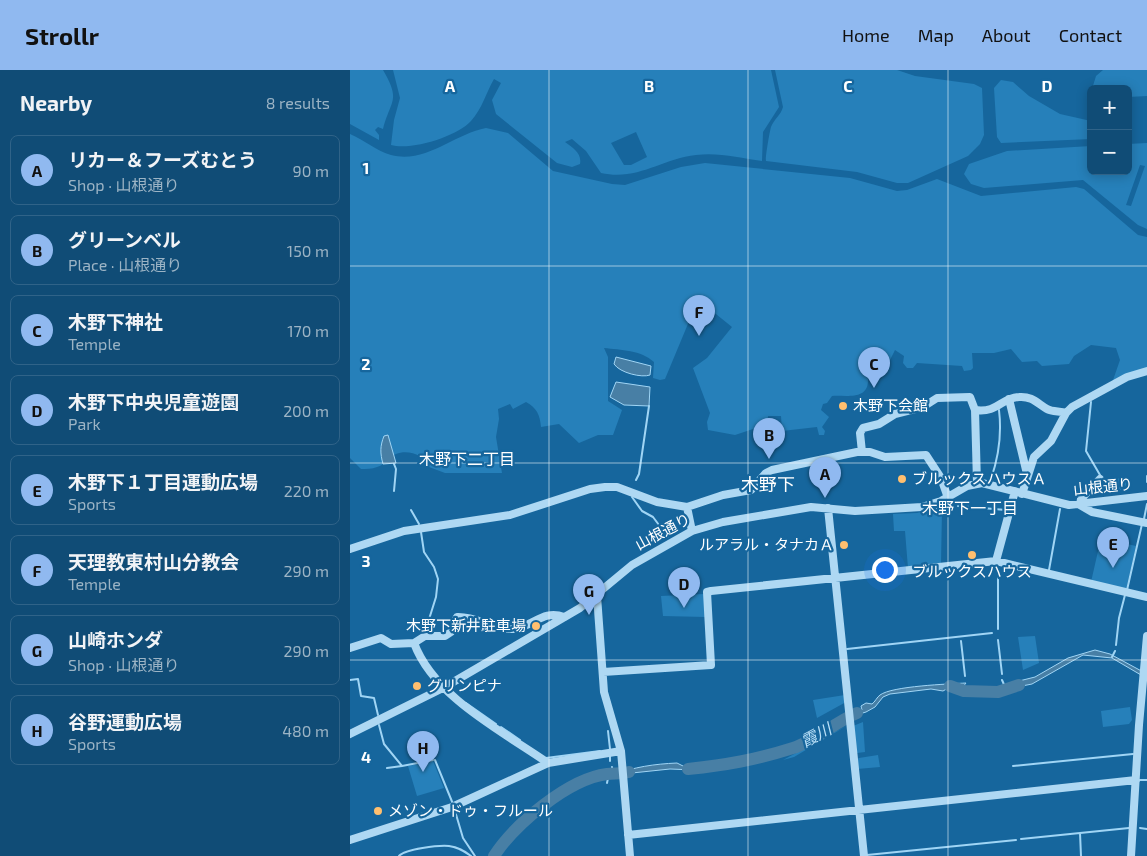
<!DOCTYPE html>
<html lang="en">
<head>
<meta charset="utf-8">
<style>
  :root { --surface:#104c76; --page:#1e567e; --text:#f1f3f6; --muted:#9cb4c5; --line:#306388; --accent:#90b9f0 }
  body { margin:0; font-family:"Exo 2","Noto Sans JP",sans-serif; background:var(--page); color:var(--text) }
  .controls { position:absolute; right:15px; top:15px; display:grid; overflow:hidden; border-radius:8px; box-shadow:0 2px 12px #0003 }
  .controls button { width:45px; height:45px; display:grid; place-items:center; padding:0; border:0; border-bottom:1px solid var(--line); background:var(--surface); color:var(--text); font:25px sans-serif }
  .you { position:absolute; left:534px; top:499px; width:18px; height:18px; margin:-12px; border:4px solid #fff; border-radius:50%; background:#1a73e8; box-shadow:0 0 0 8px #1a73e833 }
  .badge { display:grid; place-items:center; width:32px; height:32px; border-radius:50%; background:var(--accent); color:#111; font-size:16px; font-weight:700 }
  .pin { position:absolute; translate:-50% -41px; filter:drop-shadow(0 1px 2px #0008) }
  .pin::after { content:''; position:absolute; top:26px; width:18px; height:15px; background:inherit; clip-path:polygon(0 0,100% 0,50% 100%) }
  .list { margin:0; padding:0; list-style:none }
  h2 { display:flex; justify-content:space-between; align-items:center; height:65px; margin:0; padding:0 20px; font-size:21px }
  h2 small { font-size:16px; font-weight:400; color:var(--muted) }
  .list li { display:grid; grid-template-columns:32px 1fr auto; gap:15px; align-items:center; box-sizing:border-box; height:70px; margin:0 10px 10px; padding:0 10px; border:1px solid var(--line); border-radius:8px }
  .list b { display:block; font-size:19px; white-space:nowrap }
  .list p { margin:0; font-size:16px; white-space:nowrap; color:var(--muted) }
  .list em { font-size:16px; font-style:normal; color:var(--muted) }
  .map { position:relative; flex:none; width:797px; height:786px; overflow:hidden }
  header { display:flex; align-items:center; gap:30px; box-sizing:border-box; height:70px; padding:0 25px; background:var(--accent); color:#111 }
  header strong { font-size:24px }
  nav { display:flex; gap:28px; margin-inline-start:auto; font-size:18px }
  main { display:flex }
  aside { flex:1; background:var(--surface) }
  .map>svg:first-child { display:block }
  .green { fill:#2680ba; fill-rule:evenodd }
  .water { fill:#487fa5; stroke:#a0d5f5 }
  .lines { fill:none; stroke-linecap:round; stroke-linejoin:round }
  .stream { stroke:#a0d5f5; stroke-width:2 }
  .river { stroke:#487fa5; stroke-width:12 }
  .minor { stroke:#aed8f3; stroke-width:8 }
  .grid { fill:none; stroke:#fff; stroke-width:1; stroke-opacity:0.55 }
  .poi-dot { fill:#ffbf6f; stroke:#16669d; stroke-width:2 }
  .labels { text-anchor:middle; stroke-width:4.5; stroke-linejoin:round; paint-order:stroke }
  .poi-label { font-size:15px; fill:#fff; stroke:#16669d; text-anchor:start }
  .street-label { font-size:15px; fill:#fff; stroke:#16669d }
  .neighbourhood-label { font-size:16px; fill:#fff; stroke:#16669d }
  .water-label { font-size:16px; font-style:italic; fill:#bde2f9; stroke:#16669d }
  .quarter-label { font-size:18px; fill:#fff; stroke:#16669d }
  .grid-label { font-size:16px; text-anchor:middle; font-weight:bold; fill:#fff; stroke:#16669d; stroke-width:4.5; stroke-linejoin:round; paint-order:stroke }
</style>
</head>
<body>
<header>
<strong>Strollr</strong>
<nav><a>Home</a><a>Map</a><a>About</a><a>Contact</a></nav>
</header>
<main>
<aside>
<h2>Nearby<small>8 results</small></h2>
<ul class="list">
<li><span class="badge">A</span><div><b>リカー＆フーズむとう</b><p>Shop · 山根通り</p></div><em>90 m</em></li>
<li><span class="badge">B</span><div><b>グリーンベル</b><p>Place · 山根通り</p></div><em>150 m</em></li>
<li><span class="badge">C</span><div><b>木野下神社</b><p>Temple</p></div><em>170 m</em></li>
<li><span class="badge">D</span><div><b>木野下中央児童遊園</b><p>Park</p></div><em>200 m</em></li>
<li><span class="badge">E</span><div><b>木野下１丁目運動広場</b><p>Sports</p></div><em>220 m</em></li>
<li><span class="badge">F</span><div><b>天理教東村山分教会</b><p>Temple</p></div><em>290 m</em></li>
<li><span class="badge">G</span><div><b>山崎ホンダ</b><p>Shop · 山根通り</p></div><em>290 m</em></li>
<li><span class="badge">H</span><div><b>谷野運動広場</b><p>Sports</p></div><em>480 m</em></li>
</ul>
</aside>
<div class="map">
<svg width="797" height="786" viewBox="0 0 797 786">
  <rect width="100%" height="100%" fill="#16669d"/>
  <path class="green" d="M0 0H33C51 31 41 29 33 59L28 57 25 60 29 65V70L0 54Z
    M43 0H421L429 37 413 62 412 91C390 88 368 82 346 85 311 89 288 111 251 103L236 81 222 69 215 72C223 78 232 83 230 94L222 97 207 93 146 44 142 30 151 13 144 9C136 23 132 39 121 51 108 66 61 81 41 75L44 50 50 28ZM286 62 297 87 281 95H274L261 73Z
    M425 0H547L565 6 624 14 632 18 634 65 630 74 618 86 558 113H547L507 102 416 91C415 88 420 60 421 57 424 49 431 45 433 37Z
    M753 0H797V26L778 27V19H742L746 6Z
    M651 10 663 12 679 26 710 44 741 51V69L651 73 647 67 644 18Z
    M136 58 158 63 203 101 262 114 275 115 331 97 355 93 500 108 547 121 557 120 587 109 631 126 726 117 734 119 788 165 797 167V298L762 313 770 290 766 278 741 275 724 286 719 294 692 296 687 291 672 292 661 279 644 283H622L623 298 621 300 614 301 612 296 567 293 563 298H557L553 293 554 286 545 280 538 294 532 298V306L518 309C519 331 496 325 482 326L477 333 473 334 471 340 479 347 472 357 475 361 474 365H469L467 357 432 361 431 346H418L417 362 410 365 403 359 385 365 358 360 357 352 360 343 343 298 357 288 382 257 356 236 340 249 315 309 310 310 303 308 304 292C291 280 271 280 254 278L258 287V331L272 340 263 365H248L229 373 209 354 191 357C190 345 187 338 176 332L163 339 160 334 148 339 149 349 146 367 152 403H95L79 397C75 385 58 379 46 384 39 387 35 395 27 397 22 399 16 399 11 399L0 388V64C14 70 27 81 41 85 76 94 104 64 136 58Z
    M797 73V159L788 155 733 110 634 118 621 114 614 104 619 94 657 81 741 76V101H778V74ZM790 95 795 96 781 136 776 135Z
    M764 414a6 6 0 1 1 12 0a6 6 0 1 1-12 0Z
    M586 438 592 439 591 494 558 498 555 461H544L543 444 567 443Z
    M751 468 786 476 776 520 741 512Z
    M354 524 356 547 313 546 311 526Z
    M685 566 689 593 673 600 668 567Z
    M495 625 496 632 467 648 463 630Z
    M780 637 782 650 779 654 753 657 751 641Z
    M513 652 515 682 507 683 503 656Z
    M498 655 444 687 433 690Z
    M528 685 530 697 507 699 506 690 509 688Z
    M83 691 94 718 67 726 58 696Z"/>
  <path class="water" d="M266 287 301 296 300 305C292 308 270 303 264 294Z
    M266 312 300 317 299 336 274 335 260 327Z
    M38 365 46 393 33 394C30 383 30 376 34 366Z
    M745 580 760 584 797 604 791 605 762 588 733 585 682 614 652 620 661 613 685 607 718 588Z
    M616 613 612 618 614 621H603L600 617 593 621 581 619 540 624 533 627 525 637 516 642 493 649 496 646 512 640 511 636 516 633 522 634C525 632 527 627 530 625 542 616 599 614 616 613Z
    M327 693 335 697 354 696 345 700 320 699 263 705C284 697 304 694 327 693Z"/>
  <g class="lines">
    <path class="stream" d="M741 332 736 381 750 405
      M44 394 46 399 44 421
      M797 406V412
      M641 409C649 386 652 365 649 340
      M286 410 289 404 299 336
      M282 427 292 441 303 447 318 467
      M608 436 656 440
      M586 438 592 439
      M61 440 69 454
      M794 449 797 434
      M71 462 74 482 84 497 88 509 86 527 75 562
      M648 495V559
      M699 500 710 439
      M777 520 792 454
      M648 570 652 604
      M611 571 615 606
      M766 575 769 548 775 525
      M497 579 642 563
      M762 587 765 581
      M0 610 8 609 11 626 24 628 28 645
      M652 610 656 619
      M116 633 146 654
      M29 655 34 674 52 696 83 690
      M151 657 170 670
      M258 661 260 679
      M260 686V691
      M196 688 250 681
      M85 690 103 734
      M663 696 783 684
      M37 698 52 696
      M790 710H797
      M257 713 258 708 263 705 262 697
      M105 741 113 768 125 786
      M790 758 797 759
      M671 769 730 763
      M517 785 666 770
      M49 786C55 779 89 775 99 776 108 777 114 781 121 786
      M731 786 730 763 779 758"/>
    <path class="river" d="M600 616 614 621 648 622 669 615
      M338 699C376 695 405 690 443 678 465 671 485 652 507 643
      M144 786C165 754 218 709 257 704 264 703 271 704 279 702"/>
    <path class="minor" d="M659 329 677 404
      M625 340C649 343 650 328 669 327 682 326 687 333 697 339 702 342 710 341 716 343
      M512 382 510 363 513 358 529 354 545 344 573 337 587 328 620 327 625 340 627 413
      M750 409 731 429 730 435 742 442 797 453
      M672 424 684 387 701 371 716 343 722 337 777 307 797 301
      M337 437 342 461
      M478 438 514 786
      M0 479 54 461 160 445 240 419 255 417H267L307 432 337 437 373 425 401 420 416 403 422 400 507 382H520L535 387 576 385 591 408 598 428
      M646 491 665 421
      M247 526 254 622 271 681 280 786
      M64 573C84 627 152 661 198 693
      M0 578 31 568 41 574 64 573 75 566H95L101 562 107 547C127 546 143 560 163 559 183 557 193 539 214 547
      M253 602 361 595 357 522 361 521 646 491 797 527
      M0 664 93 618 230 538 282 495 342 461 373 452 461 437 505 441 572 437 591 431 617 416 632 413 719 435 797 426
      M278 765 786 710
      M0 770 102 737 198 693 271 681
      M781 786 789 655 797 566"/>
  </g>
  <path class="grid" d="M199 0V786M398 0V786M598 0V786M0 196H797M0 393H797M0 590H797"/>
  <g class="poi-dot">
    <circle cx="493" cy="336" r="5"/>
    <circle cx="552" cy="409" r="5"/>
    <circle cx="494" cy="475" r="5"/>
    <circle cx="622" cy="485" r="5"/>
    <circle cx="186" cy="556" r="5"/>
    <circle cx="67" cy="616" r="5"/>
    <circle cx="28" cy="741" r="5"/>
  </g>
  <g class="labels">
    <g class="poi-label">
      <text x="503" y="341">木野下会館</text>
      <text x="562" y="414">ブルックスハウスＡ</text>
      <text x="484" y="480" text-anchor="end">ルアラル・タナカＡ</text>
      <text x="622" y="507" text-anchor="middle">ブルックスハウス</text>
      <text x="176" y="561" text-anchor="end">木野下新井駐車場</text>
      <text x="77" y="621">グリンピナ</text>
      <text x="38" y="746">メゾン・ドゥ・フルール</text>
    </g>
    <g class="street-label">
      <text transform="translate(753 417) rotate(-6)" y="5">山根通り</text>
      <text transform="translate(313 462) rotate(-28)" y="5">山根通り</text>
    </g>
    <g class="neighbourhood-label">
      <text x="117" y="395">木野下二丁目</text>
      <text x="620" y="444">木野下一丁目</text>
    </g>
    <g class="water-label">
      <text transform="translate(466 665) rotate(-28)" y="6">霞川</text>
    </g>
    <g class="quarter-label">
      <text x="418" y="421">木野下</text>
    </g>
  </g>
  <g class="grid-label">
    <text x="100" y="22">A</text>
    <text x="299" y="22">B</text>
    <text x="498" y="22">C</text>
    <text x="697" y="22">D</text>
    <text x="16" y="104">1</text>
    <text x="16" y="300">2</text>
    <text x="16" y="497">3</text>
    <text x="16" y="693">4</text>
  </g>
</svg>
<div class="controls">
<button>+</button>
<button>−</button>
</div>
<div class="you"></div>
<div class="pin badge" style="left:475px;top:428px">A</div>
<div class="pin badge" style="left:419px;top:389px">B</div>
<div class="pin badge" style="left:524px;top:318px">C</div>
<div class="pin badge" style="left:334px;top:538px">D</div>
<div class="pin badge" style="left:763px;top:498px">E</div>
<div class="pin badge" style="left:349px;top:266px">F</div>
<div class="pin badge" style="left:239px;top:545px">G</div>
<div class="pin badge" style="left:73px;top:702px">H</div>
</div>
</main>
</body>
</html>
